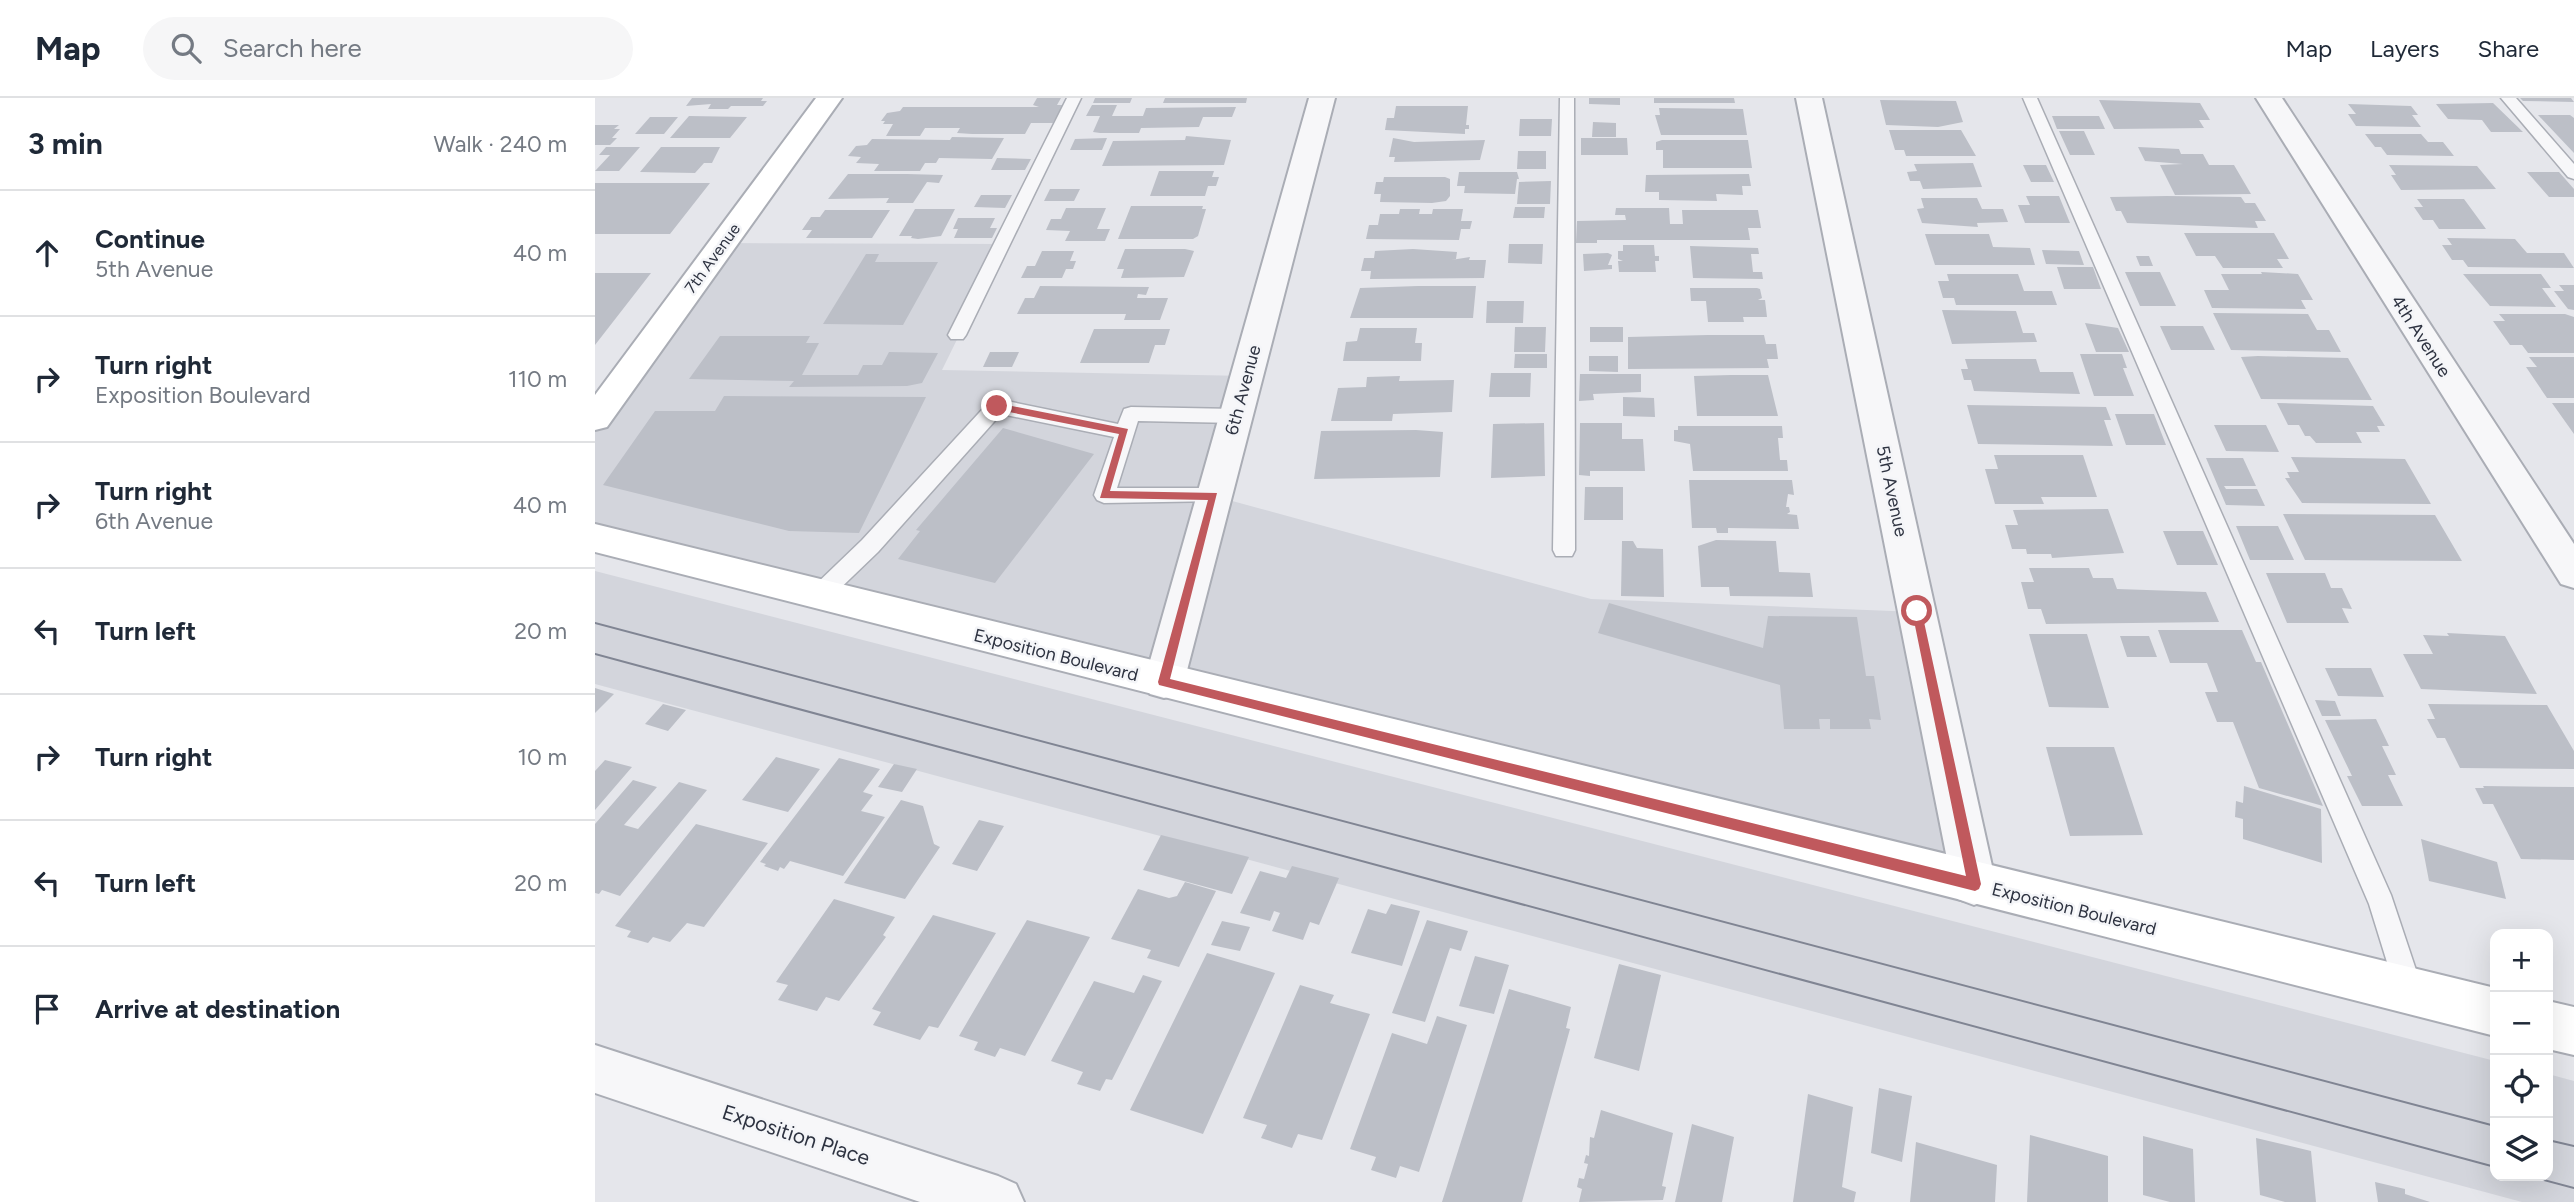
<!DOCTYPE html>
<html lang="en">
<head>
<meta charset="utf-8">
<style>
  :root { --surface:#fff; --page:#f6f6f7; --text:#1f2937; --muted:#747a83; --line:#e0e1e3 }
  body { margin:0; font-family:Figtree,sans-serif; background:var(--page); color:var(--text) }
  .controls { position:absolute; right:21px; bottom:21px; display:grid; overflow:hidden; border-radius:14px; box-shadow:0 7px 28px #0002 }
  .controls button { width:63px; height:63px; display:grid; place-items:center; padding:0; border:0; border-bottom:2px solid var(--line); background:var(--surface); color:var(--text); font:35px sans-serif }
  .stop { position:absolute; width:21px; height:21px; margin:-16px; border:5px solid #c0595d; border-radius:50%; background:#fff }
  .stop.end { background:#c0595d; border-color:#fff; box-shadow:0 2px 7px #0008 }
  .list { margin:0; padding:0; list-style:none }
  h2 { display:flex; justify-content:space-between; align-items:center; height:91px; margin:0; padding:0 28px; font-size:30px }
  h2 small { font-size:23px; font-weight:400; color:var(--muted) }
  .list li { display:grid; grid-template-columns:46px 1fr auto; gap:21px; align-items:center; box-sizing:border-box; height:126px; padding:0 28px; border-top:2px solid var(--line) }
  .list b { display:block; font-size:26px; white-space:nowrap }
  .list p { margin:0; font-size:23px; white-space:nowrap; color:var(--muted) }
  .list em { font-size:23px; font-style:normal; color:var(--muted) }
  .icon { flex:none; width:38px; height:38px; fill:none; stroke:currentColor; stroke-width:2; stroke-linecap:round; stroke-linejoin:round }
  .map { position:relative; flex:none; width:1979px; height:1104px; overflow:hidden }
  header { display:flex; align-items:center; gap:42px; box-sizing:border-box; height:98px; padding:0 35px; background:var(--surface); border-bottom:2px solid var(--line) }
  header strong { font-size:33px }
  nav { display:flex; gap:38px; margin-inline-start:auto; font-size:24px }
  .search { width:490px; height:63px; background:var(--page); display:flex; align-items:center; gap:18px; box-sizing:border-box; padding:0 24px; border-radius:38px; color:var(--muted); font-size:26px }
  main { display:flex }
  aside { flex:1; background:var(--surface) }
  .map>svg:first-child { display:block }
  .built { fill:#d3d5dc }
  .building { fill:#bcbfc7 }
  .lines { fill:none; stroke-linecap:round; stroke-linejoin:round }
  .lane-casing { stroke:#aaadb5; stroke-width:3 }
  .street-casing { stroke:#aaadb5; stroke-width:4 }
  .secondary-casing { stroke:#aaadb5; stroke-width:4 }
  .lane { fill:#f7f7f9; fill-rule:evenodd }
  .street { fill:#f7f7f9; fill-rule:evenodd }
  .secondary { fill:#fff; fill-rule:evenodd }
  .tram { stroke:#808593; stroke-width:2 }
  .route { fill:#c0595d }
  .labels { text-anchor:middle; stroke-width:5; stroke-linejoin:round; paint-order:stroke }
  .far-street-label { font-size:16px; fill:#2e3341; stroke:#f4f5f8 }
  .street-label { font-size:18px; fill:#2e3341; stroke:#f4f5f8 }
  .near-street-label { font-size:21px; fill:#2e3341; stroke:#f4f5f8 }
</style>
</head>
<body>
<header>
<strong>Map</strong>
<div class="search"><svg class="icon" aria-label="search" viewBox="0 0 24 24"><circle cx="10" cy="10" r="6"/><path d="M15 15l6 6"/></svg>Search here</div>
<nav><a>Map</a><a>Layers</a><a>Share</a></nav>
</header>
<main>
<aside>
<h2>3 min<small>Walk · 240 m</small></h2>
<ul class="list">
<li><svg class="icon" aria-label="ahead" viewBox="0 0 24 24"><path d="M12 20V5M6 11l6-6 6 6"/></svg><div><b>Continue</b><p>5th Avenue</p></div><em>40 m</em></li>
<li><svg class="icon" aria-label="right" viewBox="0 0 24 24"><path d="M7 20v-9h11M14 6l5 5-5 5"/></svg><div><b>Turn right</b><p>Exposition Boulevard</p></div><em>110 m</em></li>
<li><svg class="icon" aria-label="right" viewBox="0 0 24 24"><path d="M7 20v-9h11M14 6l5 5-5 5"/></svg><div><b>Turn right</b><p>6th Avenue</p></div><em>40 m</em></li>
<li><svg class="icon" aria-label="left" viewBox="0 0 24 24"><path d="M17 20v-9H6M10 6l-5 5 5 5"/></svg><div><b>Turn left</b></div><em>20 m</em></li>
<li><svg class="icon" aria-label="right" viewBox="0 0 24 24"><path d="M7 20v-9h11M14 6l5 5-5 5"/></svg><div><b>Turn right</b></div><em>10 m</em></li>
<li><svg class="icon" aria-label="left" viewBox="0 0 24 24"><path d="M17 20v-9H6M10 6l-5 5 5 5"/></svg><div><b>Turn left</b></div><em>20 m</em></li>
<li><svg class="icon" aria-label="arrive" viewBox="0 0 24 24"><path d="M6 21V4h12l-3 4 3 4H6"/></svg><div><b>Arrive at destination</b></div></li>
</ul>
</aside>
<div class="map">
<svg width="1979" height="1104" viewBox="0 0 1979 1104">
  <rect width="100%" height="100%" fill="#e5e6eb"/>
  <path class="built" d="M129 145 409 146 347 272 652 278 619 398 996 501 1322 514 1379 786 0 440V321Z
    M0 473 1900 963V1078H1953V976L1979 983V1104H1927L0 586Z"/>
  <path class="building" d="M97 0H168L166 3H172L168 8H136L133 11H113L116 6 91 8Z
    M442 0H466L462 7H468L458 25H436L430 36H377L362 35 365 30H330L325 38H291L298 26H288L290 23H286L292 15 305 13 308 9H444L438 7Z
    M500 0H537L535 5H498Z
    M570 0H652L651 5H568Z
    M994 0H1025V7L994 6Z
    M1059 0H1139L1140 5H1059Z
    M1925 0H1976L1979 4 1928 3Z
    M1285 2 1361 3 1368 24 1343 29 1291 27Z
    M1504 2 1605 5 1615 22H1604L1609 30 1519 31Z
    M1898 5 1928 34H1896L1887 22 1853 21 1841 6Z
    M1753 6 1816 8 1823 17H1817L1826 29 1761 28 1753 16H1761Z
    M497 7H522L517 18H548L551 10 641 9 637 19H608L604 29 546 30 544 35H505L498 34 505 18H491Z
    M801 8H873L871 27H874V31H870V36L790 32 792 20H799Z
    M1064 10 1148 11 1152 37H1066L1060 17H1065Z
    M1943 17H1975L1979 20V55Z
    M94 18 152 19 135 40H75Z
    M1457 18H1504L1510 31H1462Z
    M55 19H83L69 36H40Z
    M925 21H957L956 38H924Z
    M998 24 1021 25V39H997Z
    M0 27H24L19 31H25L17 40H22L15 47H0Z
    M1294 32H1366L1381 58H1311L1309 52H1300Z
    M1464 33H1489L1500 57H1475Z
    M1770 36H1826L1833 44H1848L1859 58 1792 57 1786 49H1780Z
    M591 38 636 42 629 67 507 68 518 43 590 42Z
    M357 39 409 40 397 61 344 60 341 65H330L325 73H279L284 66 261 65 266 59 253 58 261 48 272 47 277 41 355 42Z
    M512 40 507 52H475L480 41Z
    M798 40 819 44 890 42 885 62 799 64 800 59H794Z
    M986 40H1032L1033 57H986Z
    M1067 42H1153L1157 70H1068V52H1061V44Z
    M11 49H45L24 73H0L15 57H4Z
    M66 49H125L117 65H109L100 75 45 74Z
    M1543 49 1584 51 1586 56H1608L1614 67H1639L1656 96 1580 97 1565 67 1588 66 1550 63Z
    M923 53H951V71H922Z
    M402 60 436 61 430 72H396Z
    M1378 65 1387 89 1328 91 1325 83H1315L1312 74 1322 73 1319 66Z
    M1428 67H1451L1459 84H1436Z
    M1794 67 1882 68 1901 91 1806 92 1796 77H1801Z
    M564 73H619L617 79H624L621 88H613L610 98H555Z
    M864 74H922L924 81H922L920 96 869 95 870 88H862Z
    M1932 74H1964L1979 91V99H1954Z
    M253 76H312L348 77 344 85 332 84 318 105H291L294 100 233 101Z
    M1154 76 1156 88H1147L1148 97 1121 96 1122 103 1064 102V94H1050L1051 77Z
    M789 79H850L855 81V98L851 103 837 105 785 104 786 96H779L781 84H788Z
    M956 83 955 106H922L924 84Z
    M0 85H115L75 136H0Z
    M455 91H485L479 103H449Z
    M386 97H417L410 110 379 109Z
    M1431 98H1464L1475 125H1430L1423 107H1435Z
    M1572 98 1646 99 1650 105H1660L1671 123H1660L1663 130 1532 125 1526 113H1521L1515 99Z
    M1326 100H1382L1387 111H1408L1413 124 1382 125 1383 129 1327 125 1322 111 1329 110Z
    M1822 101H1869L1891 131H1844L1838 122H1828L1819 109H1828Z
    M536 108H608L607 111H611L603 138 598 141H523Z
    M920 109H950L949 120H918Z
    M471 110H511L502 131H515L510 143H470L475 133 451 132 456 121H466Z
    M1021 110H1074L1075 126H1088L1087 112H1163L1166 130H1153L1155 142H1002V145H981L982 123 1031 122 1030 117H1020Z
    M320 111H360L346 138 323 141 316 140 317 138H304Z
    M805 111H825L824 116H837L838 111H868L866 123H877L875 131H866L864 142 771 141 774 127H783L785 116H804Z
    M230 112H295L277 140H211L217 132H207L216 119H225Z
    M363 120H400L395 130H402L397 140H359L363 131H358Z
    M1589 135H1679L1694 161H1682L1688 170H1628L1620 158H1601Z
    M1330 136H1394L1398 149 1435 150 1440 167H1340Z
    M1852 140 1920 141 1932 155H1969L1979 170 1873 169 1868 162H1857L1847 147H1857Z
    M914 146H948L947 166 913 165Z
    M1028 147H1059L1060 158H1064V163H1060L1061 174H1024L1023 163H1028L1023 161V153H1028Z
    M1095 148 1163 150 1164 156H1156L1158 174H1167L1168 181 1098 180Z
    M530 151H590L599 153 589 179 526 180 529 171H522Z
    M818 151 862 154 861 161 856 162 875 159 874 162H891L889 180 775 181 776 173H766L769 160H779L780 153Z
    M1447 152 1484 153 1489 167 1451 166Z
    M447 153H479L475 163H481L478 171H471L467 180H426L432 168H440Z
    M1013 155 1017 157 1013 167H1017V171L989 173 988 156Z
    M271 156H284L280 164H343L308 227 228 226Z
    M1541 158H1554L1558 168H1545Z
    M1462 169H1498L1506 191H1469Z
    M1530 174H1565L1581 208H1545Z
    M1666 174 1703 176 1718 202H1706L1711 211 1617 210 1609 192H1634L1626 176H1667Z
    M0 175H56L0 247Z
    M1352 176H1423L1429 193H1457L1462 207H1361L1359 200H1348L1343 183H1354Z
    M1868 176H1946L1956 190H1947L1961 209 1895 208Z
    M1964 187H1979V212L1973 211 1959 193H1969Z
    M445 188 554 189 551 197 543 196 542 200H573L565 222H529L531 216H422L430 200H439Z
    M823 188H881L878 220H755L765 190Z
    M1095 190H1162L1165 191 1167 200 1163 202H1170L1172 219H1148L1149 224H1113L1111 203H1096Z
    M892 203H929L928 225H891Z
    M1347 212 1421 213 1428 235H1439L1442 244 1357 246Z
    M1618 215 1713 216 1722 232H1734L1746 254 1636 252Z
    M1904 216H1970L1979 219V255H1933L1927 247H1915L1898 223H1910Z
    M1490 225 1523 230 1534 254H1501Z
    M1565 228H1608L1620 252H1576Z
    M920 229H951L950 254H919Z
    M995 229H1028V244H995Z
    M765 230H822L820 245H827L826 263H748L751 244 762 243Z
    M499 231H575L570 247H560L554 265H485Z
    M1113 237H1169L1171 246H1181L1183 261H1172L1174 270 1033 271V239Z
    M125 238H215L211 245H224L207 277H263L268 267H287L294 254 343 255 327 285 312 288 194 289 199 283 94 281Z
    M395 254H424L417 269H388Z
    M920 256H952V270H919Z
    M1485 256H1527L1532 270H1528L1539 298H1499Z
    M994 258H1023V274L994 273Z
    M1663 258 1753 260 1777 302 1666 301 1646 259Z
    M1934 259H1979V300H1952L1931 269H1942Z
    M1370 261H1441L1445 274H1478L1485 296 1379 293 1376 282H1369L1366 271H1373Z
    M896 275H936L935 299H894Z
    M985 276H1046V294L998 296 999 302 984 303Z
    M1136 277H1173L1183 318H1102L1099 278Z
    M805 278 804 283 859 282 857 314 798 316 797 323H736L743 290 771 289 772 279Z
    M129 298 331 299 264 435 194 433 8 387 60 313H120Z
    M1028 299 1059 300 1060 319 1028 318Z
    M1682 305 1778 308 1790 328H1782L1785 334H1761L1767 345H1721L1715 338H1710L1704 327H1693Z
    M1957 305H1979V336Z
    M1372 307 1511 309 1516 322H1509L1518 348 1383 346Z
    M1520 316H1559L1571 347H1531Z
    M949 325 950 378 896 380 898 326Z
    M985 325H1027V341H1048L1050 373H995V378L984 377Z
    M1619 327H1671L1684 354 1631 353Z
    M1083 328H1187L1188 340H1183L1185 362H1192L1193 373H1098L1095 346 1079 343V332H1083Z
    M408 330 499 356 400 485 303 461 325 433 321 432Z
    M821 332 848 334 845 379 719 381 726 333Z
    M1399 357H1488L1502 399H1446L1449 406H1400L1390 371H1403Z
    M1696 359 1810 361 1836 406 1707 405 1690 380H1695L1692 374H1704Z
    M1611 360H1648L1661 388H1629L1631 391H1662L1670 408 1631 407Z
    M1094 382H1197L1199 397 1193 396 1191 409H1194L1195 414 1192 416 1202 417 1204 431 1133 430V435H1122L1121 430H1097Z
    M990 389H1028V422H989Z
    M1513 411 1529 455 1457 460 1456 456H1432L1431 451H1417L1410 427H1423L1418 412Z
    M1688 416 1840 417 1867 463 1710 462Z
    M1641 428H1683L1699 462H1655Z
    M1568 433H1608L1623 467H1582Z
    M1121 442 1181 443 1184 474 1215 475 1218 499 1135 498 1134 489H1106L1103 448Z
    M1027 443H1038L1042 450 1068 451 1069 499 1026 498Z
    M1434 470H1494L1498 480H1518L1522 491 1611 494 1624 524 1451 526 1446 511H1433L1426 484H1439Z
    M1671 475H1730L1736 490H1747L1757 511 1747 510 1754 525H1692Z
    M1014 505 1168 550 1173 518 1262 519 1271 578H1279L1286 622 1274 621 1276 631H1235V621H1224L1225 631H1189L1185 587 1003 535Z
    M1563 532H1647L1661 564H1666L1728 708 1664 690 1638 624H1622L1610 594H1623L1612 565H1575Z
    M1852 535 1910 538 1942 596 1826 591 1808 556H1838L1828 537 1854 538Z
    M1434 536H1492L1514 610 1454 609Z
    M1525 538H1554L1562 559H1532Z
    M1730 570H1776L1789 599 1743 598Z
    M0 590 19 596 0 615Z
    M1720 602 1740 603 1746 618H1727Z
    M68 606 91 612 73 633 50 626Z
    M1833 606 1952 607 1979 653V671L1865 670 1850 640H1842L1832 621H1840Z
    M1781 621 1794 648H1787L1801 677H1793L1808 708H1767L1752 678H1757L1730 622Z
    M1451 649H1519L1548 737 1475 738Z
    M181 659 225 671 193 714 147 702Z
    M244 660 285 671 268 694 278 697 266 713 290 719 248 778 195 763 189 771 185 769 183 773 169 768 171 766 165 764Z
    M10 662 37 669 0 712V673Z
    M299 666 322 671 307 694 283 689Z
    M38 682 62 689 29 727 43 731 84 684 112 692 25 798 7 792 4 796 0 795V726Z
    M1649 688 1726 711 1727 765 1648 741V721L1640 719 1641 703 1648 705Z
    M1888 688 1979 689V762L1926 761 1898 706H1888L1880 690H1889Z
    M306 702 328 708 339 746 345 749 310 801 249 785Z
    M384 722 409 728 382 773 357 766Z
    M101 726 173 745 109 829 92 825 75 844 58 839 53 845 32 839 36 833 20 828Z
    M566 737 654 759 637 796 548 772Z
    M1826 741 1902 764 1911 801 1834 783Z
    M697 768 744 780 724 827 715 824 708 842 677 833 685 815 679 813 675 823 645 815 665 773 691 780Z
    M590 784 621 793 584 869 552 860 556 852 516 841 543 791 574 800 582 798Z
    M239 801 300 819 288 837 291 839 244 903 231 899 222 913 183 902 193 887 181 884Z
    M796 806 825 813 807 868 756 855 773 811 791 816Z
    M338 817 401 835 343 930 334 928 325 942 278 927 286 914 277 911Z
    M432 822 495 839 430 958 405 950 400 959 379 952 383 944 364 938Z
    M832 822 873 833 866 853 855 850 830 924 797 915Z
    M627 823 655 829 645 853 616 847Z
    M612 855 680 875 608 1036 535 1012Z
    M880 858 914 867 899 916 864 908Z
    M1024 866 1066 877 1044 973 999 960Z
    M548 877 567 883 517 982 511 981 505 993 482 986 488 974 456 963 499 883 539 895Z
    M705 887 739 897 735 905 775 916 727 1042 703 1036 697 1050 666 1040 672 1027 648 1020Z
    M914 891 976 909 971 930 975 931 927 1104H847Z
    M842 918 872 927 824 1074 805 1068 801 1080 776 1072 781 1059 755 1051 797 935 832 946Z
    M1284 990 1317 998 1307 1064 1276 1055Z
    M1213 996 1258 1009 1247 1089 1261 1094 1259 1104H1198Z
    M1006 1012 1078 1035 1067 1088 1071 1089 1068 1102 984 1104 987 1091 982 1089 984 1080 989 1081 993 1066 989 1065 991 1057 994 1058 995 1039 999 1040Z
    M1097 1026 1139 1039 1127 1104H1080Z
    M1435 1037 1513 1058V1104H1432Z
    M1548 1038 1598 1051 1600 1104H1575L1548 1097Z
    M1661 1040 1716 1053 1721 1104H1690L1665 1097Z
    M1321 1044 1402 1067 1400 1104H1315Z
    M1780 1084 1810 1091V1096L1835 1104H1783Z"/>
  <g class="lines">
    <defs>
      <path id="lane" d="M472 0H486L371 237 368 241H356L353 237Z
        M965 0H979L980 452 977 458H961L958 452Z
        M1428 0H1442L1796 797 1828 893 1824 903 1814 907 1804 903 1774 806Z
        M1906 0H1921L1979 66V81L1973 79Z
        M402 301 523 326 529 311 536 309 641 311 651 318 641 325 543 323 522 390H619L626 393 629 398 626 403 509 405 502 402 499 397 519 339 406 316 283 454 232 503 224 506 216 503 213 497 216 491 267 442 395 303Z"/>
      <path id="street" d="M714 0H740L589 584 583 596 569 600 555 596 549 584Z
        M1201 0H1227L1401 786 1395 801 1379 807 1363 801 1357 786Z
        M1661 0H1687L1979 446V490L1966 486Z
        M0 947 403 1078 421 1086 429 1104H325L0 995Z"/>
      <path id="secondary" d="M221 0H247L12 329 0 332V297Z
        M0 426 1900 890V938L0 454Z
        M1953 903 1979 909V957L1953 951Z"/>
    </defs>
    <use href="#lane" class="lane-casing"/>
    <use href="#street" class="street-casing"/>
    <use href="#secondary" class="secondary-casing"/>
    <use href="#lane" class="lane"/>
    <use href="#street" class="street"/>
    <use href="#secondary" class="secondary"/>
    <path class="tram" d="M0 525 1900 1028
      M0 556 1900 1069
      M1953 1042 1979 1048
      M1934 1078 1979 1090"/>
  </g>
  <path class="route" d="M402 305 533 331 515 393 622 395 575 581 1371 778 1317 513 1322 509 1326 510 1386 786 1384 791 1380 793 564 587 563 584 613 402 505 400 524 336 399 311Z"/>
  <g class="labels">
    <g class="far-street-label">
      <text transform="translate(117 160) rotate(-54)" y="6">7th Avenue</text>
    </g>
    <g class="street-label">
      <text transform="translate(1826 238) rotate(57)" y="6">4th Avenue</text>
      <text transform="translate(648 292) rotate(-75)" y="6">6th Avenue</text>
      <text transform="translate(1297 393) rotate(78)" y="6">5th Avenue</text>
      <text transform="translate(461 557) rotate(14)" y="6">Exposition Boulevard</text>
      <text transform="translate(1479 811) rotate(14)" y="6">Exposition Boulevard</text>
    </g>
    <g class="near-street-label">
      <text transform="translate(201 1037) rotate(18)" y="7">Exposition Place</text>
    </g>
  </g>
</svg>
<div class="controls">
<button>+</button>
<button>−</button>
<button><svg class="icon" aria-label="locate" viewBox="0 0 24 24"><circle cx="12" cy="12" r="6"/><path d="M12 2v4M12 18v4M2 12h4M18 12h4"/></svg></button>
<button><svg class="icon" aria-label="layers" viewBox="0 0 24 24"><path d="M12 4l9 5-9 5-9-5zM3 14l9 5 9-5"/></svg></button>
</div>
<div class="stop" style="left:1322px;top:513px"></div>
<div class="stop end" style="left:402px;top:308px"></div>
</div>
</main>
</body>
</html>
